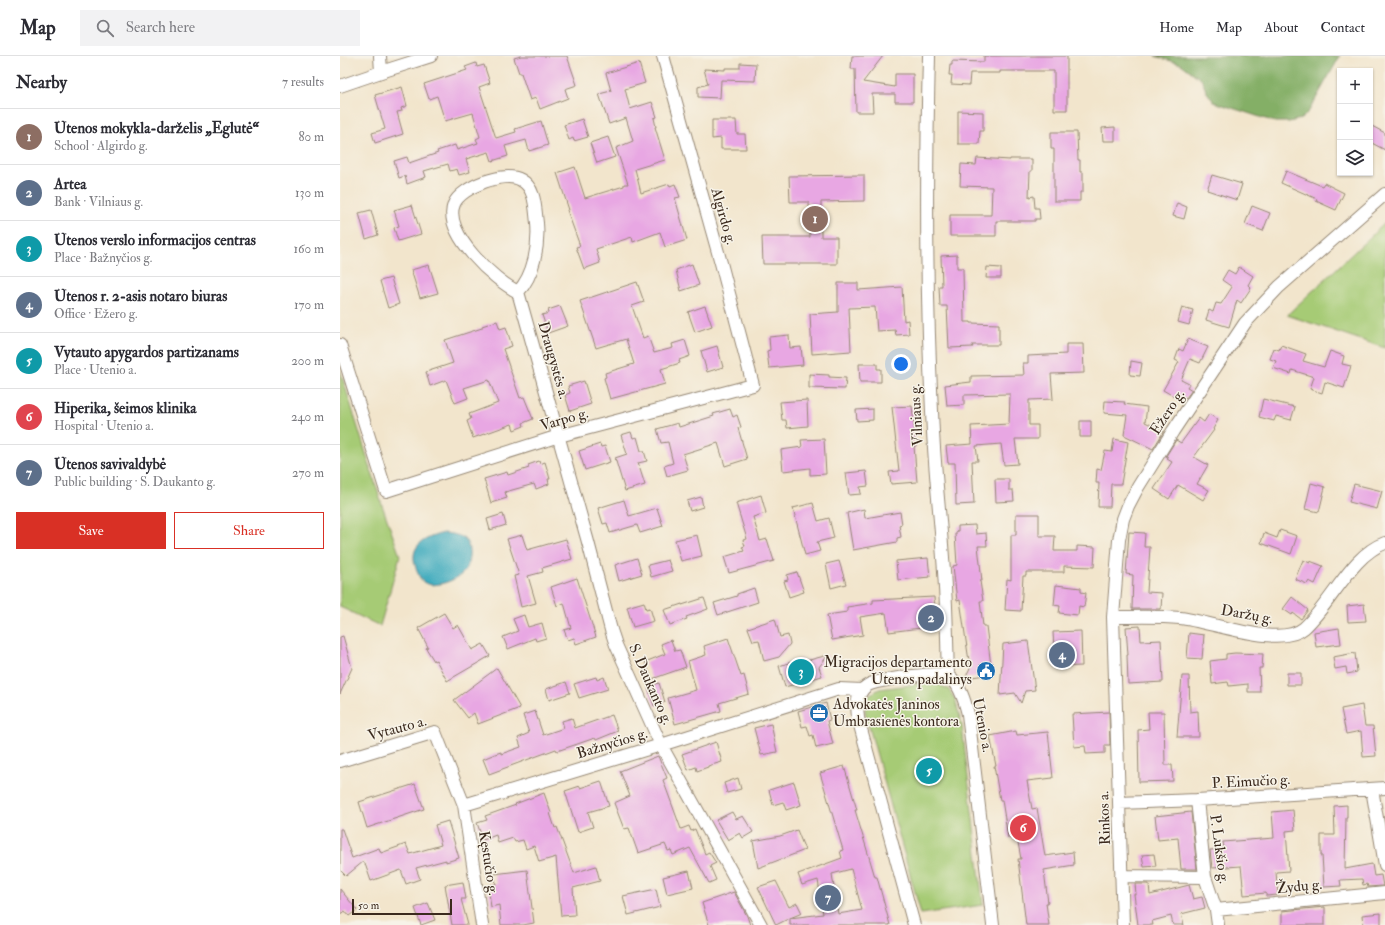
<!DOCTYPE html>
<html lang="en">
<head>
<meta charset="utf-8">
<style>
  :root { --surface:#fff; --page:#f2f2f3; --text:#2b2b33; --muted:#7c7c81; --line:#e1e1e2; --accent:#d93025 }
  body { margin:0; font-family:"IM FELL Double Pica",serif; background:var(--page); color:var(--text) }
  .controls { position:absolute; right:12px; top:12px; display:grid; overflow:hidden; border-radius:0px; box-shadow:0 1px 3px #0004 }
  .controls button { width:36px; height:36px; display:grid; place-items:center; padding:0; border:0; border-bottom:1px solid var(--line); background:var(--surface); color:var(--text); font:20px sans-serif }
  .scale { position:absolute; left:12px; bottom:10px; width:100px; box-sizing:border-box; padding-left:4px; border:2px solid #3b2a1e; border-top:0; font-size:11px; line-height:14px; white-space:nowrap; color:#3b2a1e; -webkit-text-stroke:3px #f7f3e8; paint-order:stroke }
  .you { position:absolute; left:561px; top:308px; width:14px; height:14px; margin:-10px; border:3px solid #fff; border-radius:50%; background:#1a73e8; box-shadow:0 0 0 6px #1a73e833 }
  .badge { display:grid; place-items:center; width:26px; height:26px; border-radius:50%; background:var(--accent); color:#fff; font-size:13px; font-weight:700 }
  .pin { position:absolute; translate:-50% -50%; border:2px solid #fff; box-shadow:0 1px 4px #0006 }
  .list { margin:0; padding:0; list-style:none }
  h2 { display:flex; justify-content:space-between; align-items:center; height:52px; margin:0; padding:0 16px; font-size:17px }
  h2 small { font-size:13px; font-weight:400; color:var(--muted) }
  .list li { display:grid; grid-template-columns:26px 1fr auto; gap:12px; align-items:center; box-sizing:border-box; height:56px; padding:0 16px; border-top:1px solid var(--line) }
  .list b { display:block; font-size:15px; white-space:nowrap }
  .list p { margin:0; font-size:13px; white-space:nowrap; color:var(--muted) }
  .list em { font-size:13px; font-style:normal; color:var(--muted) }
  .actions { display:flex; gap:8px; padding:12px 16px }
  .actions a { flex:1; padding:9px 0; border:1px solid var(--accent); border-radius:0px; text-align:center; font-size:14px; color:var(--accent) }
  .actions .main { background:var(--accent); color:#fff }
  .icon { flex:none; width:22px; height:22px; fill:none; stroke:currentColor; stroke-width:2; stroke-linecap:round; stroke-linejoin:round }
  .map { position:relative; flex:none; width:1045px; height:869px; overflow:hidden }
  header { display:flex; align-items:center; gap:24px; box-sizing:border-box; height:56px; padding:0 20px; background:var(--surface); border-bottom:1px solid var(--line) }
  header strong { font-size:19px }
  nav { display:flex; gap:22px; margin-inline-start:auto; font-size:14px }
  .search { width:280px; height:36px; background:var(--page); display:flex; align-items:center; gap:10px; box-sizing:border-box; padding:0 14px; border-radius:0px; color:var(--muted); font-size:15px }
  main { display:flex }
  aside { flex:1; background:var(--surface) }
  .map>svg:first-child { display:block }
  .green { fill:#a6cb75; stroke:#707a4a }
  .forest { fill:#84af66; stroke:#606c42 }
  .water { fill:#3daabd; stroke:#3c6a6e }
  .building { fill:#e8a7e3; fill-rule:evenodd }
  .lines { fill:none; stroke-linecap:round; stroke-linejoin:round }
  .street-casing { stroke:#968875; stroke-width:14 }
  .street { stroke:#fff; stroke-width:12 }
  .labels { text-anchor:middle; stroke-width:3; stroke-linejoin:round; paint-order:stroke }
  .street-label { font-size:15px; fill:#3b2a1e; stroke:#f7f3e8 }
  .poi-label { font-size:15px; fill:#3b2a1e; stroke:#f7f3e8; text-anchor:end }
</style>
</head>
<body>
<header>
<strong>Map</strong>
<div class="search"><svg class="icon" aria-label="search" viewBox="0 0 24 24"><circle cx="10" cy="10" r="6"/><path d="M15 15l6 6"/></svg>Search here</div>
<nav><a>Home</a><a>Map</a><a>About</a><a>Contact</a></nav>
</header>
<main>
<aside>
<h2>Nearby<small>7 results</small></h2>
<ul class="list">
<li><span class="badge" style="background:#8d6e63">1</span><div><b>Utenos mokykla-darželis „Eglutė“</b><p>School · Algirdo g.</p></div><em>80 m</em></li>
<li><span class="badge" style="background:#5c6f8a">2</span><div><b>Artea</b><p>Bank · Vilniaus g.</p></div><em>130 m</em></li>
<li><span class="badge" style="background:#0f9aa8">3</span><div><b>Utenos verslo informacijos centras</b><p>Place · Bažnyčios g.</p></div><em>160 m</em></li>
<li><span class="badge" style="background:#5c6f8a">4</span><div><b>Utenos r. 2-asis notaro biuras</b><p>Office · Ežero g.</p></div><em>170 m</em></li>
<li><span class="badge" style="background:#0f9aa8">5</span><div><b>Vytauto apygardos partizanams</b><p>Place · Utenio a.</p></div><em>200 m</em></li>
<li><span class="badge" style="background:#e0444e">6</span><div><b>Hiperika, šeimos klinika</b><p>Hospital · Utenio a.</p></div><em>240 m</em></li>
<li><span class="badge" style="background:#5c6f8a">7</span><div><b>Utenos savivaldybė</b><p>Public building · S. Daukanto g.</p></div><em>270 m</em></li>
</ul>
<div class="actions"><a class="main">Save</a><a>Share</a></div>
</aside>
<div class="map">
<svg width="1045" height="869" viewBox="0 0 1045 869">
  <rect width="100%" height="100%" fill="#f7f3e8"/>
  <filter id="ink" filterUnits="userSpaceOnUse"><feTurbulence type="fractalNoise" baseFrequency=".025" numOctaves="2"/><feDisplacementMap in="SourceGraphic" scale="8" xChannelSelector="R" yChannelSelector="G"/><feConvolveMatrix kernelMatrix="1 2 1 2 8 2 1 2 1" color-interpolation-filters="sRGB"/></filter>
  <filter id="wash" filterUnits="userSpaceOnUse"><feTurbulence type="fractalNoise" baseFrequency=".012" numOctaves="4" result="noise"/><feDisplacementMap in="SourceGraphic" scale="16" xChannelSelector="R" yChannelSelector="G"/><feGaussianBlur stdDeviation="0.9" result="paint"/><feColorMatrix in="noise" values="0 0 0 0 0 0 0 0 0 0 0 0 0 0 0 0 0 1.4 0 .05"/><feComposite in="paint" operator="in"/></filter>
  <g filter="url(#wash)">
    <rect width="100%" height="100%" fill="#f2e5cc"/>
    <path class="green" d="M1045 167V292L947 259Z
      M0 314 42 449 60 500 40 570 0 551Z
      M594 626 608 633 615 643 622 670 643 849 581 858 525 656 526 642 539 633Z"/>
    <path class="forest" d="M815 0H1000L969 55 961 63 949 66H935L874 46 866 35 862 24 841 8Z"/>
    <path class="water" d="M104 477C110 478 119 478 124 483 132 489 130 510 123 517 115 525 87 536 80 522 67 495 75 484 104 477Z"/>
    <g id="blocks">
      <path class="building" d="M181 0H227L237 29 225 33 228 42 200 53 196 42 190 44 181 17H179L174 2Z
        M512 0H543L523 26 555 31V18H573V46H555V38H532L533 56H516L515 13H511Z
        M644 0H727V54H714V15H660V17H630L629 29 611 28 612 19H609L610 9H612V5L644 6Z
        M136 7 137 11 144 9 150 27 139 31 156 82 176 76 175 73 201 65 208 89 189 95 186 84 165 90 168 100 152 105 149 96 126 103 130 116 119 119 117 113 110 115 108 108 84 115 86 121 67 128 65 120 59 122 54 105 67 101 69 107 98 97 97 95 115 89 117 94 138 87 136 83 140 81 133 57 105 65 97 40 89 43 84 28 127 14 125 11Z
        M299 7 305 27 285 33 290 53 312 46 317 61 314 62 316 71H315L325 104 295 113 301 137 329 128 330 130 335 128 340 141 335 142 347 184 325 191 320 176 293 186 292 181 256 193 260 207 244 213 236 191 240 190 227 154H229L217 117 235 111 245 142 284 130V128H288L276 92 293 85 286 62 269 68 259 38 271 35 266 17Z
        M400 7 416 8 415 25 381 24 380 42 358 41V31L368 28 364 13 385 14V12H400Z
        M62 31 67 50 61 52 62 55 57 56 63 78 35 87 32 77 45 73 35 39Z
        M618 55 643 56V75H640L639 88H618Z
        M242 63 248 81 234 85 233 82 229 84 224 69Z
        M372 64H396L397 78H405L406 93H381V82L372 83Z
        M1030 69 1045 77V94L1030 86Z
        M775 71V85H763L762 72Z
        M711 76H737L738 104H740V116H743V136H740V145H714V93H711Z
        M268 81 275 101 257 107 250 87Z
        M637 102 670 104V103H692V115H690L689 141 694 140 695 152H699L700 163H695V165H656V180H610V159H651L652 131 620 130 621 108 636 109Z
        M946 115 982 130 984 127 1004 137 996 154 976 145 977 143 941 127Z
        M524 119V145L481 146V181H497V208H423L422 181H470L469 146H450L449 120Z
        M872 119 902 128 897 144 867 134Z
        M837 147 847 151 844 163 833 160Z
        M72 149 81 178 58 185 54 172 59 170 54 154Z
        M912 150 930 157 923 175 905 168Z
        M31 154 38 179 26 183 19 157Z
        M617 199V212H623L624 266H631V267L659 268V289H632L633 291 609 292 607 250H600L599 230H602L601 200Z
        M352 208 359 229 341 235 336 214Z
        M89 209 98 237 80 242 71 214Z
        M647 211 661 212V222H646Z
        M899 211 913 220 908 229 911 232 901 247 897 244 889 271 866 264 869 254 873 256 876 247 881 248 892 231 882 224 888 214 895 218Z
        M51 222 59 248 48 252 40 225Z
        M297 226 304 246 292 250 303 282 308 280 314 297 333 292 332 288 345 284 350 300 339 304 340 307 321 313 325 328 270 343 264 322 266 321 265 317 294 308 286 283 256 292 240 245Z
        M498 227H518V234L562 231 564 265 568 264 569 278 556 279 555 274 537 275 535 251 509 252 511 295 472 298 470 258 498 256Z
        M220 250 228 270 208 277 202 259 209 257 208 254Z
        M365 250 372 270 355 276 348 256Z
        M842 251 853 254 849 269 838 266Z
        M157 265 160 273 166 271 172 290 163 293 180 342 184 341 193 363 183 367 184 370 174 374 172 368 133 382 127 365 131 363 129 358 158 347 149 324 124 332 128 342 115 347 106 324 90 330 86 316 113 307 105 284 142 272V270Z
        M449 279 450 292 461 291 463 309 429 312 427 295 430 294 429 281Z
        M848 283 868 291 860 307 850 303 841 324 849 328 847 331 852 334 846 342 842 340 840 344 823 334 839 306 835 304 839 293 843 295Z
        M726 288H743L744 317 711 318 713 343 689 344V369H698V383H675L678 408 664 409 661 388 636 390 638 405H632L634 448 616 449 615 407H608L606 390 632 388 631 370 669 368 670 338 624 339V349L607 350 605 329 631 326V320L684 319 683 307H688V300L726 298Z
        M941 289 966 298 963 305 984 311 990 295 1004 300 1002 308 1011 310 1004 332 985 326 982 337 970 333 974 321 952 314 951 318 933 312 936 305 930 303 934 292 939 294Z
        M377 290 383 311 367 316 361 295Z
        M791 305 802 307 800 320 790 319Z
        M519 308H537V313H541V326H520Z
        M469 318 489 319V321L506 322 505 333 469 332Z
        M244 325 251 348 230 355 225 339 230 337 228 330Z
        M923 343 955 351 951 364 936 360 934 365 919 361Z
        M467 344 468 370 447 372 446 364H442L440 346Z
        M765 345 785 346 784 348 807 351 805 366 824 375 813 393 784 379 787 359 764 357Z
        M572 350 576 390H574L577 426 551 428 549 416 559 415 552 351Z
        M390 353 393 361 397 359 401 371 398 372 407 403 385 410 378 387 343 398 348 414 327 420 324 410 333 407 328 386 321 387 317 373 338 367 339 371 374 360 373 358Z
        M533 353V364L517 365 516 354Z
        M869 358 878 364 873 373 874 374 854 401 868 409 857 428 869 434 863 444 838 429 829 443 814 433 832 406 827 403 828 401 826 400 836 384 841 387 859 362 864 366Z
        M740 365H751V381H740Z
        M291 376 293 382 297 381 301 395H304L307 405 298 407 305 429 285 435 275 402 287 398 281 379Z
        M484 383 486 418 470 419V412L443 415 441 394 462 391 461 384Z
        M774 383 788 386 781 428H771L770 451H758L759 427H756L757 413 761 414 765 395 772 396Z
        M260 388 261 391 265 390 270 406 245 414 239 395Z
        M199 405 200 408 205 406 210 423H208L209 428 196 433 194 428 165 436 167 442 151 447 144 423 167 416 168 419 189 412 188 409Z
        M526 415 528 430 520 431 521 438 509 439 506 417Z
        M655 423H669V434H673L674 445 656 446Z
        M971 427 985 431 979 456 965 453Z
        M1014 428 1042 435 1037 453 1009 446Z
        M421 439 426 457 413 461 420 485 427 483 434 505 389 517 384 501 404 495 402 491 405 490 403 484 407 483 396 447Z
        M361 441 363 451 350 455 347 445Z
        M284 444 289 460 317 452 323 470 300 477 297 469 270 477 267 467 263 468 258 452Z
        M473 447 478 465 489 462 494 482 477 486 480 495 465 499 453 452Z
        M524 453 525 462 560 456 562 468 559 469 561 481 557 482V486L513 494 507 457Z
        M163 458 166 469 150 474 147 463Z
        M676 458H699V480H715L714 495H737V490L755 491 754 511 724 510V516H686V520H683L681 555 665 554 667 523 671 524V479H676Z
        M635 469 636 478 646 477 647 490H638L642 525H640L643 545H640L643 570H646L652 618 625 622 630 612 620 544 617 545 613 510 617 509 615 478H616V475H618V470Z
        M940 474 957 480 951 498 921 487 924 477 937 482Z
        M789 476 805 477 804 491H810L807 536 822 537 821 553H792L793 519 786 518Z
        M182 479 187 494 226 483 232 503 202 512 203 516 188 520 196 547 181 551 174 520 179 519 167 483Z
        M357 479 362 500 341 505 335 484Z
        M297 502 302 518 279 525 275 509Z
        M588 502 590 521 558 524 556 505Z
        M328 504 332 515 311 521 308 509Z
        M963 504 970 507V505L983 510 975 528 969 525 967 528 955 523Z
        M499 505 506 528 491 532 486 508Z
        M457 516 464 536 449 541 444 525 448 524 447 519Z
        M237 522 256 581 236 588 234 582 228 584 224 574 231 572 224 547 217 550 211 531Z
        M716 529 741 532V536L746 537 744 551 739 550 738 559 719 557 720 550 714 549Z
        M414 532 418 546 378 559 374 547 397 540V538Z
        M594 541 596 571 572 573 549 576 546 557 520 561 523 579 492 584 487 559 507 556V551L533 547V544Z
        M952 541 968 554 961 563 953 557 952 559 943 553Z
        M364 542 368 553 346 561 347 563 330 569 324 554 342 548V549Z
        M304 546 306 553 310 552 314 565 293 571 287 551Z
        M1024 548 1026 565 1008 566 1007 550Z
        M104 557 113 572 118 569 132 594 143 588 150 600 107 625 96 604 94 605 86 592 88 591 78 572Z
        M184 559 188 571 202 567 206 582 196 585 195 582 168 593 163 581 178 575 173 563Z
        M435 563 440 581 448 579 450 588 439 601 424 605 419 584 413 585 408 572Z
        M800 570 801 585 821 584 823 626 788 628 787 599H788L786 571Z
        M999 572 1001 588 976 591 974 576Z
        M741 575 742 610 715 611 713 576Z
        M849 577 864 579 862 603 847 602Z
        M3 580 12 612 0 638V581Z
        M388 582 401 620 404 619 409 638 379 647 381 655 335 668 328 642 356 634 348 605 366 599 364 590Z
        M331 584 335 595 340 594 346 611 312 623 305 606 325 598 321 588Z
        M688 585 695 634 685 635 681 647 675 637 660 639 663 588Z
        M895 597 923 598 922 612H919L920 636H908V628L889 630 888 626 872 628 870 605 886 603V598Z
        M1015 597 1017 616 1007 618 1006 611 995 613 993 601Z
        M488 599 479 611 482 620 445 631 439 610 461 603 462 606Z
        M157 612 180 652 138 668 134 657 128 662 114 644Z
        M947 617H961V629H947Z
        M842 620H849L850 656 858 655 859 681H837Z
        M256 621 257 624 264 621 268 633 239 642 234 628Z
        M226 626 230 637 209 644 206 633Z
        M319 627 325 646 314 650 308 631Z
        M486 647 490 664 487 665 493 688 476 692 473 679 470 680 467 670 462 671 458 655Z
        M1022 649 1025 670H1033L1036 700 1023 701 1021 675 1006 678 1001 653Z
        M195 655 203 679 224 672 222 665 232 662 235 672 272 659 278 675 256 684 255 682 217 695 216 693 149 718 143 703 155 698 161 696V698L181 691 178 682 189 677 183 659Z
        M769 656 770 689H765V697L746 698 745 690 734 691 732 658Z
        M808 656H824L825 709H832L833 725 799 726 798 674 809 673Z
        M431 668 437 696 421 699 414 672Z
        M676 675 677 679 708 676 713 722 687 725 692 753 697 752 705 800 733 796 734 809 704 814 708 847H706L709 869H686L678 803H681L677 781 668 782 662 744H660L654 710H656L650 680Z
        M376 686 382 706 368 710V711L357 715 356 711 348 714 342 698Z
        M318 700 327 722 323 724 341 773 349 770 351 775 355 773 365 798 369 796 376 807 370 810 376 824 369 827 350 792 333 799 331 794 328 795 325 788 298 797 289 772 284 773 274 747 290 740 280 715Z
        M504 710 517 754H515L535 821H537L550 869H450V862L436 869 418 831 436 825 449 851 457 847 462 857 450 862 483 858 478 824 462 829 458 818 502 802 500 795 503 794 480 717ZM511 813 522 854 498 858 492 818Z
        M398 722 401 733 387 737 384 727Z
        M261 725 269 750 248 756 253 771 238 776 225 735 240 730V732Z
        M454 726 461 749 446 754 443 746 433 749 429 734Z
        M75 728 84 753 27 772 19 746Z
        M204 737 211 757H210L215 772 217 771 234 817 256 810 260 825 233 832 235 859 221 860 216 801 199 806 194 790 186 793 183 784 175 786 173 782 158 787 156 779 143 784 137 767 147 764 145 760 176 749 175 748Z
        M1007 749V761H1006L1005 813 1032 808 1034 820 1041 819 1043 830 1028 831 1027 828 1023 829 1022 823 1000 824 1001 830 984 831 982 799H981V779H995L994 750Z
        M953 754 955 774 946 775 949 815 936 816 938 839 926 840V837L904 839 901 810 872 812 870 794 884 793 883 786 934 782 932 756Z
        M392 756 396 763 403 760 413 776 403 782 400 777 388 784 376 764Z
        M851 756 857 813H841L838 782 818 784 815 760Z
        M108 765 119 802 106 806V804L76 812 80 823 66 828 61 814 31 825 24 805 6 820 0 814V773H2L12 802 39 792 41 797 66 788 70 798 101 789 95 769Z
        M457 774 465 794 418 812 413 785 440 780Z
        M814 798 816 810 804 811 802 799Z
        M187 814 194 867 183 869H161L159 849 151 851 148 829 156 828 154 818Z
        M349 815 353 832 327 838 323 821Z
        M123 826 126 843H121L128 869H112L105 829Z
        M795 828H809L810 839 849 829 853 843 862 841 865 852 841 858 844 869H833L831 860 812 865 813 869H798L794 838H796Z
        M0 833 17 854 9 860 5 855 0 858Z
        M316 833 320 851 288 859 283 840Z
        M394 836 407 860 410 869H369L362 847Z
        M88 847 95 864 81 869 75 852Z
        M985 851V869H942V855Z
        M1041 857V869H1023L1022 859Z"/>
    </g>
  </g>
  <g filter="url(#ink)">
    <use href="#blocks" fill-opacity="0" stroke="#968875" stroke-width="1"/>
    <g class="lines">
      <defs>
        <path id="street" d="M40 0 41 16
          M589 0C586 119 586 237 592 355 594 415 602 473 605 532 607 561 607 591 608 620
          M0 30 41 16 91 0
          M178 236C155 225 102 177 114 148 121 131 165 114 181 124 196 132 195 153 197 167 199 190 194 219 178 236L248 486 271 574 276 589 321 689 421 869
          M0 289 46 435 219 380 413 329 381 207 323 0
          M773 561C795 561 818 560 840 562 870 565 940 593 964 572 992 547 1011 499 1045 487
          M0 705 95 676 124 749 142 869
          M1032 733 1045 809
          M857 744 865 821 876 854 878 869
          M779 747 857 744 1045 732
          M124 749 321 689 499 633 522 634
          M781 820 865 821
          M876 854 1045 837
          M574 869 518 662C517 652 516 642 523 633 525 631 528 629 530 628 542 624 600 614 609 620 620 628 625 646 628 658L653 869
          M783 869 773 561 779 484 783 463 788 450 798 431 833 375 905 267 939 231 1045 138"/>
      </defs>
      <use href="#street" class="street-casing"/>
      <use href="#street" class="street"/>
    </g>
  </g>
  <defs>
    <symbol id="civic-disc" viewBox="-11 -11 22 22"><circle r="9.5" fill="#1f6fb2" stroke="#f7f3e8"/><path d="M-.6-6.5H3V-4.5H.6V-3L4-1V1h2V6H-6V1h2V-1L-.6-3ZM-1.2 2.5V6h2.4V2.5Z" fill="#fff"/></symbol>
    <symbol id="office-disc" viewBox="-11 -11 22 22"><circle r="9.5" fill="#1f6fb2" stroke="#f7f3e8"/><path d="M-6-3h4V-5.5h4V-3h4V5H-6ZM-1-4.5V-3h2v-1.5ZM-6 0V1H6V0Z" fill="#fff"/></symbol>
  </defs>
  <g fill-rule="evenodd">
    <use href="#civic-disc" x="635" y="604" width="22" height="22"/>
    <use href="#office-disc" x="468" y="646" width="22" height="22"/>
  </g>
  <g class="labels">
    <g class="street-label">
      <text transform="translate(384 160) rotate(74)" y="5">Algirdo g.</text>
      <text transform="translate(214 304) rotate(74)" y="5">Draugystės a.</text>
      <text transform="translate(827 356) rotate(-57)" y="5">Ežero g.</text>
      <text transform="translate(576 359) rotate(-93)" y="5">Vilniaus g.</text>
      <text transform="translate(224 363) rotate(-16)" y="5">Varpo g.</text>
      <text transform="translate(907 558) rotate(10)" y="5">Daržų g.</text>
      <text transform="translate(311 628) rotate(66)" y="5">S. Daukanto g.</text>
      <text transform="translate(643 669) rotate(79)" y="5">Utenio a.</text>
      <text transform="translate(57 672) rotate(-15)" y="5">Vytauto a.</text>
      <text transform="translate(272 687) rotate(-17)" y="5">Bažnyčios g.</text>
      <text transform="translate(911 725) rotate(-3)" y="5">P. Eimučio g.</text>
      <text transform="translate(764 762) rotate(-92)" y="5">Rinkos a.</text>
      <text transform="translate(880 793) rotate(82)" y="5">P. Lukšio g.</text>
      <text transform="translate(149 807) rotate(81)" y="5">Kęstučio g.</text>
      <text transform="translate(959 830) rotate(-6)" y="5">Žydų g.</text>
    </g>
    <g class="poi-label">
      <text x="632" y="611">Migracijos departamento<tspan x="632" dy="17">Utenos padalinys</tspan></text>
      <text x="493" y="653" text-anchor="start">Advokatės Janinos<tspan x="493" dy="17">Umbrasienės kontora</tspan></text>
    </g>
  </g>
</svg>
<div class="controls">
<button>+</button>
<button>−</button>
<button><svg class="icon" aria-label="layers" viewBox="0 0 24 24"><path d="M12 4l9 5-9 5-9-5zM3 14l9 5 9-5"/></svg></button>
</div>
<div class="scale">50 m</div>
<div class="you"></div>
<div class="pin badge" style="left:475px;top:163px;background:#8d6e63">1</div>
<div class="pin badge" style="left:591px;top:562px;background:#5c6f8a">2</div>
<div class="pin badge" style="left:461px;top:616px;background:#0f9aa8">3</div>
<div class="pin badge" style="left:722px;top:599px;background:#5c6f8a">4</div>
<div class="pin badge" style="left:589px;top:715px;background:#0f9aa8">5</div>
<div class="pin badge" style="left:683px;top:772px;background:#e0444e">6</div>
<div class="pin badge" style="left:488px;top:842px;background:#5c6f8a">7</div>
</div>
</main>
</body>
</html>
